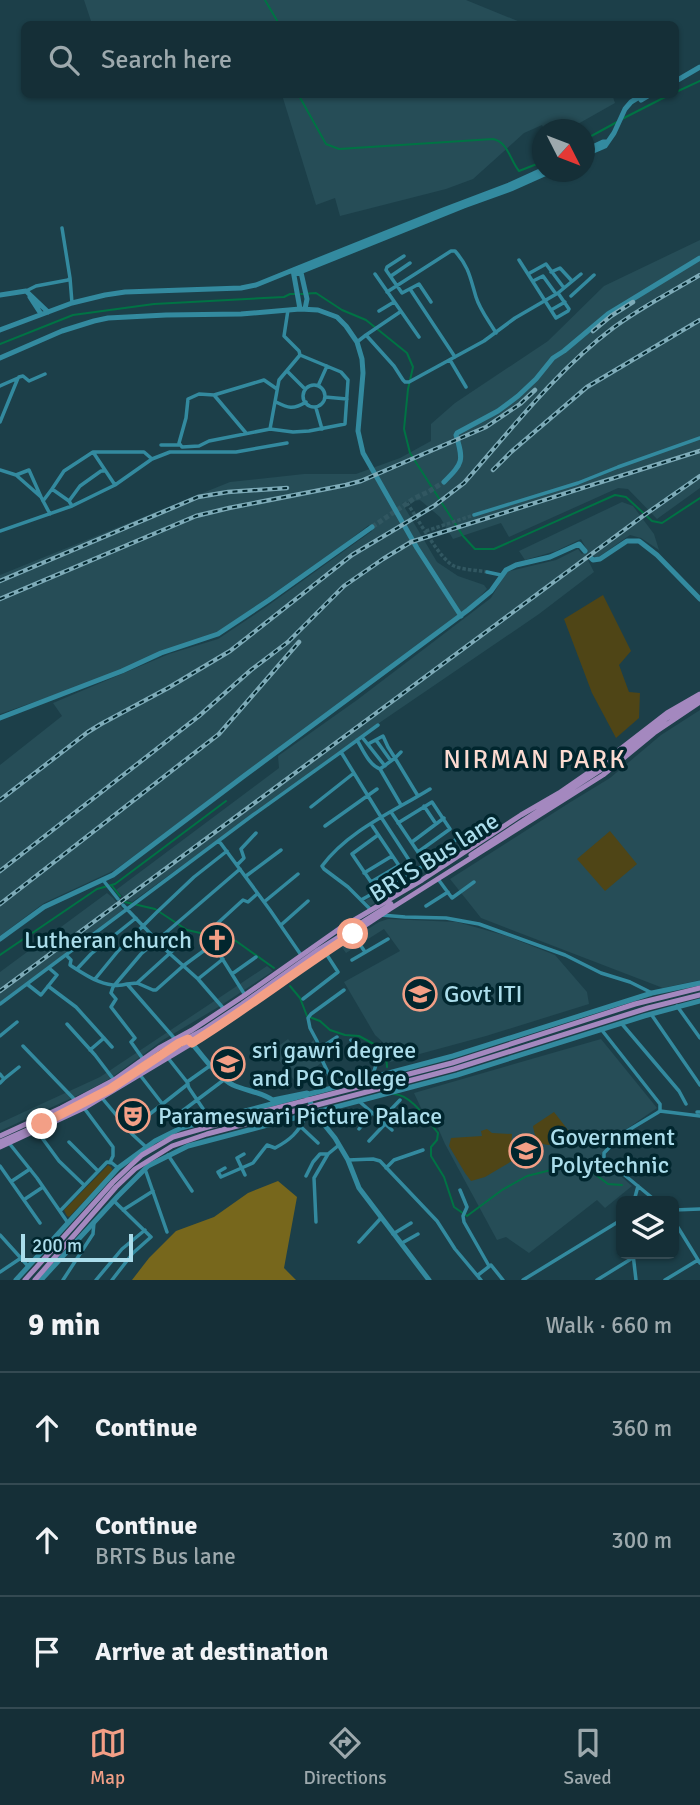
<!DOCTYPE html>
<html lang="en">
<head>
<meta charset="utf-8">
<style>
  :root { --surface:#152f37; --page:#1e373f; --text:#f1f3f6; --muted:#9da9ad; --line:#344a52; --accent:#f39f86 }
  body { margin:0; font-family:Signika,sans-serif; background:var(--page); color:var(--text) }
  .controls { position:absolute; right:21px; bottom:21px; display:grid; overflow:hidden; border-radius:10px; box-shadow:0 2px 5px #0004 }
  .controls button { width:63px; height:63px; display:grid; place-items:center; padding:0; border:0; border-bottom:2px solid var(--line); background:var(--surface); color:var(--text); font:35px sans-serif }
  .compass { position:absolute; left:532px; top:119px; width:63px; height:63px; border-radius:50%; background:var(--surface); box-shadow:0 2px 5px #0004; rotate:132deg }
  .scale { position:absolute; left:21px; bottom:18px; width:112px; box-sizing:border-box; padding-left:7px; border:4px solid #abddeb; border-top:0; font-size:19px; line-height:24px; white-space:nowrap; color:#abddeb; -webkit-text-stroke:5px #01262e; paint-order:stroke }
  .stop { position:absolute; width:21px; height:21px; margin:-16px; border:5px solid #f39f86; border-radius:50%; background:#fff }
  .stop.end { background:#f39f86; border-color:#fff; box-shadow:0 2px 7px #0008 }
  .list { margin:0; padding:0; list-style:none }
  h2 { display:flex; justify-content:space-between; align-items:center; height:91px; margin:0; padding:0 28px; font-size:30px }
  h2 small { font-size:23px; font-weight:400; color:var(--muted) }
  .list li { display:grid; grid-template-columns:46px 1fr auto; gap:21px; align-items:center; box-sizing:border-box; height:112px; padding:0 28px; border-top:2px solid var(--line) }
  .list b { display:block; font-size:26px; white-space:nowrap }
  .list p { margin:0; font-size:23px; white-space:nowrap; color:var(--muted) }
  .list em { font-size:23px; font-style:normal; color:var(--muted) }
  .icon { flex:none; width:38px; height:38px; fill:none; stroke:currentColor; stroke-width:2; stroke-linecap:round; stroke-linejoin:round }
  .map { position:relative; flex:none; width:700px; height:1280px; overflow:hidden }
  .search { position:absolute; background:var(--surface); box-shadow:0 2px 5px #0004; left:21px; right:21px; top:21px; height:77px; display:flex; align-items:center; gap:18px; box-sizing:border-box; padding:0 24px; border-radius:10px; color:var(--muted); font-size:26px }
  .sheet { height:427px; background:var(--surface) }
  nav { display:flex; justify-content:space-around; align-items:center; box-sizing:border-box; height:98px; border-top:2px solid var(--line); background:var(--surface); font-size:19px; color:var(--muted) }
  nav a { display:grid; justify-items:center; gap:4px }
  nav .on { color:var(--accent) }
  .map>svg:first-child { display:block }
  .built { fill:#264d57 }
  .green { fill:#4f4516 }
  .forest { fill:#77671c }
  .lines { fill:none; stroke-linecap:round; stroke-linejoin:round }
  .stream { stroke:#007344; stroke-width:2 }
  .street-tunnel { stroke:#315761; stroke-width:3.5; stroke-dasharray:3.5 2; stroke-linecap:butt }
  .secondary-tunnel { stroke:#315761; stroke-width:5; stroke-dasharray:5 2.5; stroke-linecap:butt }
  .street { stroke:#338a9f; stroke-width:3.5 }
  .secondary { stroke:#338a9f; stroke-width:5 }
  .primary { stroke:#a488bf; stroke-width:5 }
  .rail-casing { stroke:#7eabb8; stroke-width:4.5 }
  .rail { stroke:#01262e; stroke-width:2; stroke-dasharray:5; stroke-linecap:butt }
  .route { stroke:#f39f86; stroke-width:9 }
  .labels { text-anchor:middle; stroke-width:7; stroke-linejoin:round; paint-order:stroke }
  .street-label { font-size:24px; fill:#abddeb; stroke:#01262e }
  .poi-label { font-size:24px; fill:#abddeb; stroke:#01262e; text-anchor:start }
  .neighbourhood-label { font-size:26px; letter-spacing:2px; fill:#fbdad0; stroke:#01262e }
</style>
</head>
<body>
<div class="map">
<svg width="700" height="1280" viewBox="0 0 700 1280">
  <rect width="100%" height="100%" fill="#1c3f49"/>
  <path class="built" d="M84 0H466L525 24H92Z
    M612 94 615 103 569 129H544L542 125 524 133 473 179 446 189 340 216 335 198 316 205 282 95Z
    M700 240V488L657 519 628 489 618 488 509 537 501 523 453 539 440 517 420 500 402 503 437 562 458 576 484 585 487 589 473 604 115 870 44 903 0 936V765L62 716 53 703 169 654 218 639 266 607 372 531 369 525 339 548 217 633 114 674 0 714V575L230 482 304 474H356L400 458 431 441V424L455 403 548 341 604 286Z
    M622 502 633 506 654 534 659 550 641 538 630 535 597 558 593 556 588 560 594 572 539 614 382 721 132 902 127 900 116 890 279 768 278 756 357 700 491 598 506 572 556 560 578 549 582 554 587 550 581 539 556 551 525 560 519 551Z
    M700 710V980L663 988 481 918 450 879 569 803 610 778 661 735Z
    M466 839 469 844 370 906 365 901 418 872Z
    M107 893 113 898 123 910 0 1002V972Z
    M388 919 457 922 507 936 555 955 587 992 589 1004 486 1036 390 1062 387 1046 375 1035 344 982 400 951 384 929 346 953 341 946 379 922Z
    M267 966 273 971 220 1006 163 1040 111 1078 87 1091 0 1131V1123L100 1077Z
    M288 1039 299 1052 314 1040 321 1063 316 1067 322 1074 297 1084 272 1051Z
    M601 1039 657 1108 615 1137 599 1157 632 1186 605 1208 597 1200 529 1253 506 1237 497 1240 445 1144 438 1128 421 1108 414 1093Z"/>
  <path class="green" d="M603 595 631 651 619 665 629 692 640 693 639 718 616 738 592 693 564 619Z
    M610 831 637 864 605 891 577 859Z
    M554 1112 575 1139 573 1142C553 1144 537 1153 533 1126Z
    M487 1129 492 1133 512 1134 511 1153 512 1161 485 1177 471 1181 465 1173 449 1146 451 1138 482 1136 481 1131Z
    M108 1165 111 1167 113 1171 69 1217 67 1216 64 1210Z"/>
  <path class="forest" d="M278 1181 297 1197 284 1268 296 1280H132L149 1258 176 1231 214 1217 248 1193Z"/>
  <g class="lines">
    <path class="stream" d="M265 0 279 24
      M676 92 700 81
      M298 94 326 144 339 149 493 139C508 142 510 160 519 171L542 162
      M622 119 671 94
      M584 140 617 122
      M301 294 316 293 342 310 366 320 407 353 413 367 408 389 404 429 410 453 463 536 475 549H494L615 495 626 497 652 521 662 523 700 498
      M0 344 73 315 154 304 284 297 290 294H295
      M112 886 120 896
      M125 902 155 909 187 930 236 941 274 968
      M0 955 97 889 115 884 226 801
      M290 986 300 998 307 1016 320 1021 330 1030 345 1035 359 1036 383 1049 386 1055 387 1067
      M394 1094C412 1095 427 1120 438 1133L437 1140 431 1147V1156L444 1177 454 1207 467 1216 502 1190 527 1176 559 1168H587L608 1184 622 1185"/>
    <path class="street-tunnel" d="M407 503C417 517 440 560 454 566 463 570 476 570 487 572
      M426 531 474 515"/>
    <path class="secondary-tunnel" d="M372 527 415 498 428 492 444 482"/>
    <path class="street" d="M404 256 387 267 386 270 402 293 419 284 431 302
      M519 260 556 318 568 311 569 309 558 293
      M551 272 560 268 572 281
      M375 274 419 337
      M528 274 546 264 564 288
      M391 276 410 263
      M70 278 72 303
      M533 281 543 276 556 294
      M410 289 455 357
      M26 291 36 286 68 280 70 278 62 228
      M387 292 451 251H455C469 267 470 277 476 297 480 310 489 321 496 333
      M571 296 594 275
      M288 310 284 336 299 351 300 355 341 372 348 380 345 424 309 431 293 432 270 429 279 380 300 355
      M551 310 565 302
      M379 311 394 302
      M366 335 400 312
      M357 342 366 335 394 366 403 380 405 382H409L484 341 515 318 558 293 581 274
      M450 360 466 387
      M287 371 305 389
      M19 377 23 376 29 381 45 374
      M303 396a11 11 0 1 1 22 0a11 11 0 1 1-22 0Z
      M0 386 18 378 0 422
      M318 386 327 366
      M214 395 246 433
      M325 397 347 399
      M276 402C288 408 293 410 306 402
      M316 408 322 429
      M270 429 209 441 199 446 182 447 179 443 186 418 188 399 199 394 214 395 264 380 277 389
      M161 445H179
      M93 452 115 485
      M0 470 16 475 41 497 50 514
      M16 475 29 470 41 497
      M43 501 52 489
      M69 501 80 486 101 471H105
      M72 506 69 501 52 489 64 471 93 452H144L152 459
      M474 515 578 483 618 467 700 438
      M0 531 72 506 115 485 152 459 170 452H236L287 443
      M487 572 501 575
      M378 725 341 752 381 817 422 880
      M362 737 385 766
      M357 740C363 750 369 765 380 769L401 805
      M376 740 391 761
      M368 744 383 736 388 747 395 758 401 752
      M380 769 395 758 418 796
      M424 806 436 824
      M311 807 354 773
      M391 812 426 864
      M398 823 432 802 450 829 418 852
      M371 824 406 876
      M325 826 377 789
      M378 835 352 854 371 882 398 866
      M219 841 270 910 301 955
      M412 842 444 818
      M237 865 244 858 241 849 256 833
      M364 873 392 856
      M246 876 281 850
      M438 879 452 898 474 882
      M103 880 118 899
      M361 900 423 866 428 861 458 838
      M264 902 298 874
      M123 905 169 953 198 979 224 1009
      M426 906 448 892
      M371 910 348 887 324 869 322 866C349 830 393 812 430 789
      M381 915 405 917 446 918 479 924 565 955 601 973 630 982 652 993
      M281 925 308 901
      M353 934 365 952
      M66 955 71 960 70 965C87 976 107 990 127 984L175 1039
      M352 960 388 939
      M77 969 91 954 136 918
      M232 974 256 957
      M95 979 118 951 156 913 194 877 227 851
      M198 979 223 959
      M137 983 153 990H156L183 966 213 944
      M27 984 41 995 57 975 49 968
      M127 984 137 983 190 935
      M48 986 76 1007 112 1047
      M245 995 213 944 208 932 243 900 248 902 257 894
      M303 999 338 972 325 952
      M0 1004 253 815 341 752
      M677 1006 700 1038
      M651 1014 700 1085
      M67 1024 95 1055 114 1080
      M622 1024 679 1091 686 1104
      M601 1029 660 1104V1111L657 1113 622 1134 604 1153V1158L656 1201
      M0 1036 17 1022
      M351 1040 375 1054 378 1059 372 1077
      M23 1046 75 1100
      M319 1049 337 1037
      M90 1050 104 1038
      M168 1058 187 1082 189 1088 210 1119
      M143 1059 131 1042 135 1038 111 1007 116 999 111 993 113 987 141 954 240 869
      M0 1074 4 1079 0 1083
      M140 1075 181 1128
      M4 1079 19 1067
      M187 1082 211 1065
      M335 1087 322 1060 317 1041 310 1028 308 1018 311 1014 344 990
      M102 1098 132 1134 146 1147
      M360 1102 392 1130
      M84 1108 113 1147V1156L110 1162
      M660 1111 700 1116
      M697 1112H700
      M146 1117 188 1084
      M173 1118 225 1079
      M380 1121 400 1100
      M301 1127 318 1143
      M359 1129 372 1113
      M37 1131 59 1161 84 1185
      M369 1141 385 1124
      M69 1142 98 1171
      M9 1143 37 1178 68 1223
      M244 1154 237 1158 245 1175
      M168 1155 192 1191
      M348 1160 373 1159 380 1161 437 1221 455 1249 481 1280
      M0 1166 40 1223
      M225 1168 218 1172 221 1177 253 1163 267 1145 275 1148C290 1140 299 1132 305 1117
      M386 1168 394 1160 423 1150
      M145 1169 167 1232
      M306 1176 313 1162 320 1154H328
      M12 1181 30 1169
      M460 1190 467 1207 463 1216 464 1222 489 1266
      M25 1199 43 1187
      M634 1201 638 1186
      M123 1210 153 1191
      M674 1210 700 1209
      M60 1211 107 1162 112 1163 118 1168
      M674 1221 700 1263
      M316 1222 314 1178 328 1154 339 1145
      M393 1234 411 1223
      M0 1235 28 1266
      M359 1242 381 1218
      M402 1243 418 1234
      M633 1254 636 1280
      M0 1272 21 1258
      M478 1275 491 1265 503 1280
      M63 1280 93 1234 94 1222
      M96 1280 122 1249 145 1230
      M112 1280 133 1253 151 1237 114 1201
      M523 1280 621 1220
      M597 1280 639 1254
      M665 1280 698 1260"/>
    <path class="secondary" d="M676 81 700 67
      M641 100 651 94
      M584 151 603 142H607
      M584 155 605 146 614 133 625 109 631 102 644 94
      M300 268 307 299 305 309
      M295 274 464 206 511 189 549 172
      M0 295 26 291 48 312
      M30 297 41 314
      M300 309 293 270 443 210 509 185 542 170
      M0 330 72 303 105 295 125 292 241 288 256 285 293 270
      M0 358 62 331 94 321 108 318 166 315 241 314 300 309 318 310 337 317 346 326 357 342 362 359 363 373 358 431 363 453 417 548 461 616
      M444 482C463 463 464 461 456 435L457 433 498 411 518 396 536 379 553 358 564 351 608 314 700 258
      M590 557 593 560 600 559 627 541H639L657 555 700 599
      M0 718 122 671 161 653 218 634 269 600 372 527
      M0 939 44 907 113 875 244 776 468 610 491 591 506 570 516 565 550 557 579 544 585 551
      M190 1041C202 1055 216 1076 233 1085 246 1091 262 1092 274 1101
      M273 1100 307 1093 314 1112 335 1138 348 1160 359 1188 429 1280
      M16 1280 118 1168 155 1141 181 1128 453 1056 652 993 700 983
      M41 1280 118 1196 148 1166 188 1146 457 1075 644 1016 700 1001"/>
    <path class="primary" d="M471 855 599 771 667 718 700 698
      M0 1136 61 1108 114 1080 159 1048 192 1030 245 995 339 929 422 880 521 815 559 793 601 764 667 713 700 694
      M0 1142 68 1112 110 1089 176 1045 203 1030 242 1004 318 950 391 904
      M0 1147 84 1108 224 1024 325 952 390 909 603 775 654 733 700 702
      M25 1280 113 1182 131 1165 142 1155 173 1137 261 1112 452 1063 635 1004 700 988
      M35 1280 116 1187 135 1169 172 1146 207 1134 454 1069 648 1008 700 995"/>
    <defs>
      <path id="rail" d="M593 331 611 316 633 302
        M493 470 511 452 587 387 700 320
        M0 581 198 497 228 492 287 488
        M0 599 196 516 229 508 346 485 361 481 486 427 520 404 535 390
        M0 800 88 732 101 724 168 688 230 651 352 555 434 506 464 483C511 430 556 371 613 328 640 308 671 292 700 275
        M0 871 199 716 251 670 288 642 344 586 383 559 411 542 700 451
        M0 904 219 734 299 642
        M0 991 643 516 700 476"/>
    </defs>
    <use href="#rail" class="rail-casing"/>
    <use href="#rail" class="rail"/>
  </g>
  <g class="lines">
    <path class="route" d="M42 1124 110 1089 179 1043 188 1039 192 1043C247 1009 298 969 353 934"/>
  </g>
  <defs>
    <symbol id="church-ring" viewBox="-11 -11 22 22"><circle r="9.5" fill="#01262e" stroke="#f39f86" stroke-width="1.5"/><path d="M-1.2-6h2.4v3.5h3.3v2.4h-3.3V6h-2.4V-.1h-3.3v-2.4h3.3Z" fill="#f39f86"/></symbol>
    <symbol id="university-ring" viewBox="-11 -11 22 22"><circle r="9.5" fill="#01262e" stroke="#f39f86" stroke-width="1.5"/><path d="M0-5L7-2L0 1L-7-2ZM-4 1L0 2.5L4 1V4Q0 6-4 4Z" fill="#f39f86"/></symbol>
    <symbol id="theatre-ring" viewBox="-11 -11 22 22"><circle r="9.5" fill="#01262e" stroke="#f39f86" stroke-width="1.5"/><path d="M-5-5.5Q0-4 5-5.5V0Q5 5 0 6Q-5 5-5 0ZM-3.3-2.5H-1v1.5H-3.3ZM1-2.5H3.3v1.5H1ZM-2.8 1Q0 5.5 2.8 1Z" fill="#f39f86"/></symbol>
  </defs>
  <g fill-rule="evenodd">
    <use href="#church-ring" x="198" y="921" width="38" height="38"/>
    <use href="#university-ring" x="401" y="975" width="38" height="38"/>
    <use href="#university-ring" x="209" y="1045" width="38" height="38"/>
    <use href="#theatre-ring" x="114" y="1097" width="38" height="38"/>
    <use href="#university-ring" x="507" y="1132" width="38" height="38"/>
  </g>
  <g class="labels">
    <g class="street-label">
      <text transform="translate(434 857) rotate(-32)" y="8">BRTS Bus lane</text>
    </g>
    <g class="poi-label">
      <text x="192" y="948" text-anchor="end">Lutheran church</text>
      <text x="444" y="1002">Govt ITI</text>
      <text x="252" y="1058">sri gawri degree<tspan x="252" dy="28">and PG College</tspan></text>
      <text x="158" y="1124">Parameswari Picture Palace</text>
      <text x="550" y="1145">Government<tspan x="550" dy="28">Polytechnic</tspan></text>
    </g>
    <g class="neighbourhood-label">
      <text x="535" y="768">NIRMAN PARK</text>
    </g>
  </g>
</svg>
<div class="controls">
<button><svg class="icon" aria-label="layers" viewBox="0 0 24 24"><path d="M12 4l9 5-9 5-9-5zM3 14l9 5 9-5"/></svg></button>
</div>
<svg class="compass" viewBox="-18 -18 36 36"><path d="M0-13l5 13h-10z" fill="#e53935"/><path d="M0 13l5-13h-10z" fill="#9da9ad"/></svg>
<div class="scale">200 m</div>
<div class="stop" style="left:353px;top:934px"></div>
<div class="stop end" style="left:42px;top:1124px"></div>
<div class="search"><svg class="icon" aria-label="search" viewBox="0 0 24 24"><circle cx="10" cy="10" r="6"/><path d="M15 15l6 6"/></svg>Search here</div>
</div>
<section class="sheet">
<h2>9 min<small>Walk · 660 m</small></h2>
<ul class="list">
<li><svg class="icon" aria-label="ahead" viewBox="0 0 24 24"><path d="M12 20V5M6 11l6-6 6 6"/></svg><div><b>Continue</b></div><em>360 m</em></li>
<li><svg class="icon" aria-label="ahead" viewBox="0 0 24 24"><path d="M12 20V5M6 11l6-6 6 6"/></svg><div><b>Continue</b><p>BRTS Bus lane</p></div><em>300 m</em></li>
<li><svg class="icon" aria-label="arrive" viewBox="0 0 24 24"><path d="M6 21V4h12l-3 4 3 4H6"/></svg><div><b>Arrive at destination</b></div></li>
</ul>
</section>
<nav>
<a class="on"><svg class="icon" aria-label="map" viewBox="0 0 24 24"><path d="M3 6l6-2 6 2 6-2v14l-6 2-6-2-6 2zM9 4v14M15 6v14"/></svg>Map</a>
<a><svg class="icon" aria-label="directions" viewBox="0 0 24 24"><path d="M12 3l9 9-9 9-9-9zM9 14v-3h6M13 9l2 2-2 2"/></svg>Directions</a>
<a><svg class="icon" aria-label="saved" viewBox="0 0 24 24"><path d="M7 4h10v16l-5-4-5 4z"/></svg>Saved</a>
</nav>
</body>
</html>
